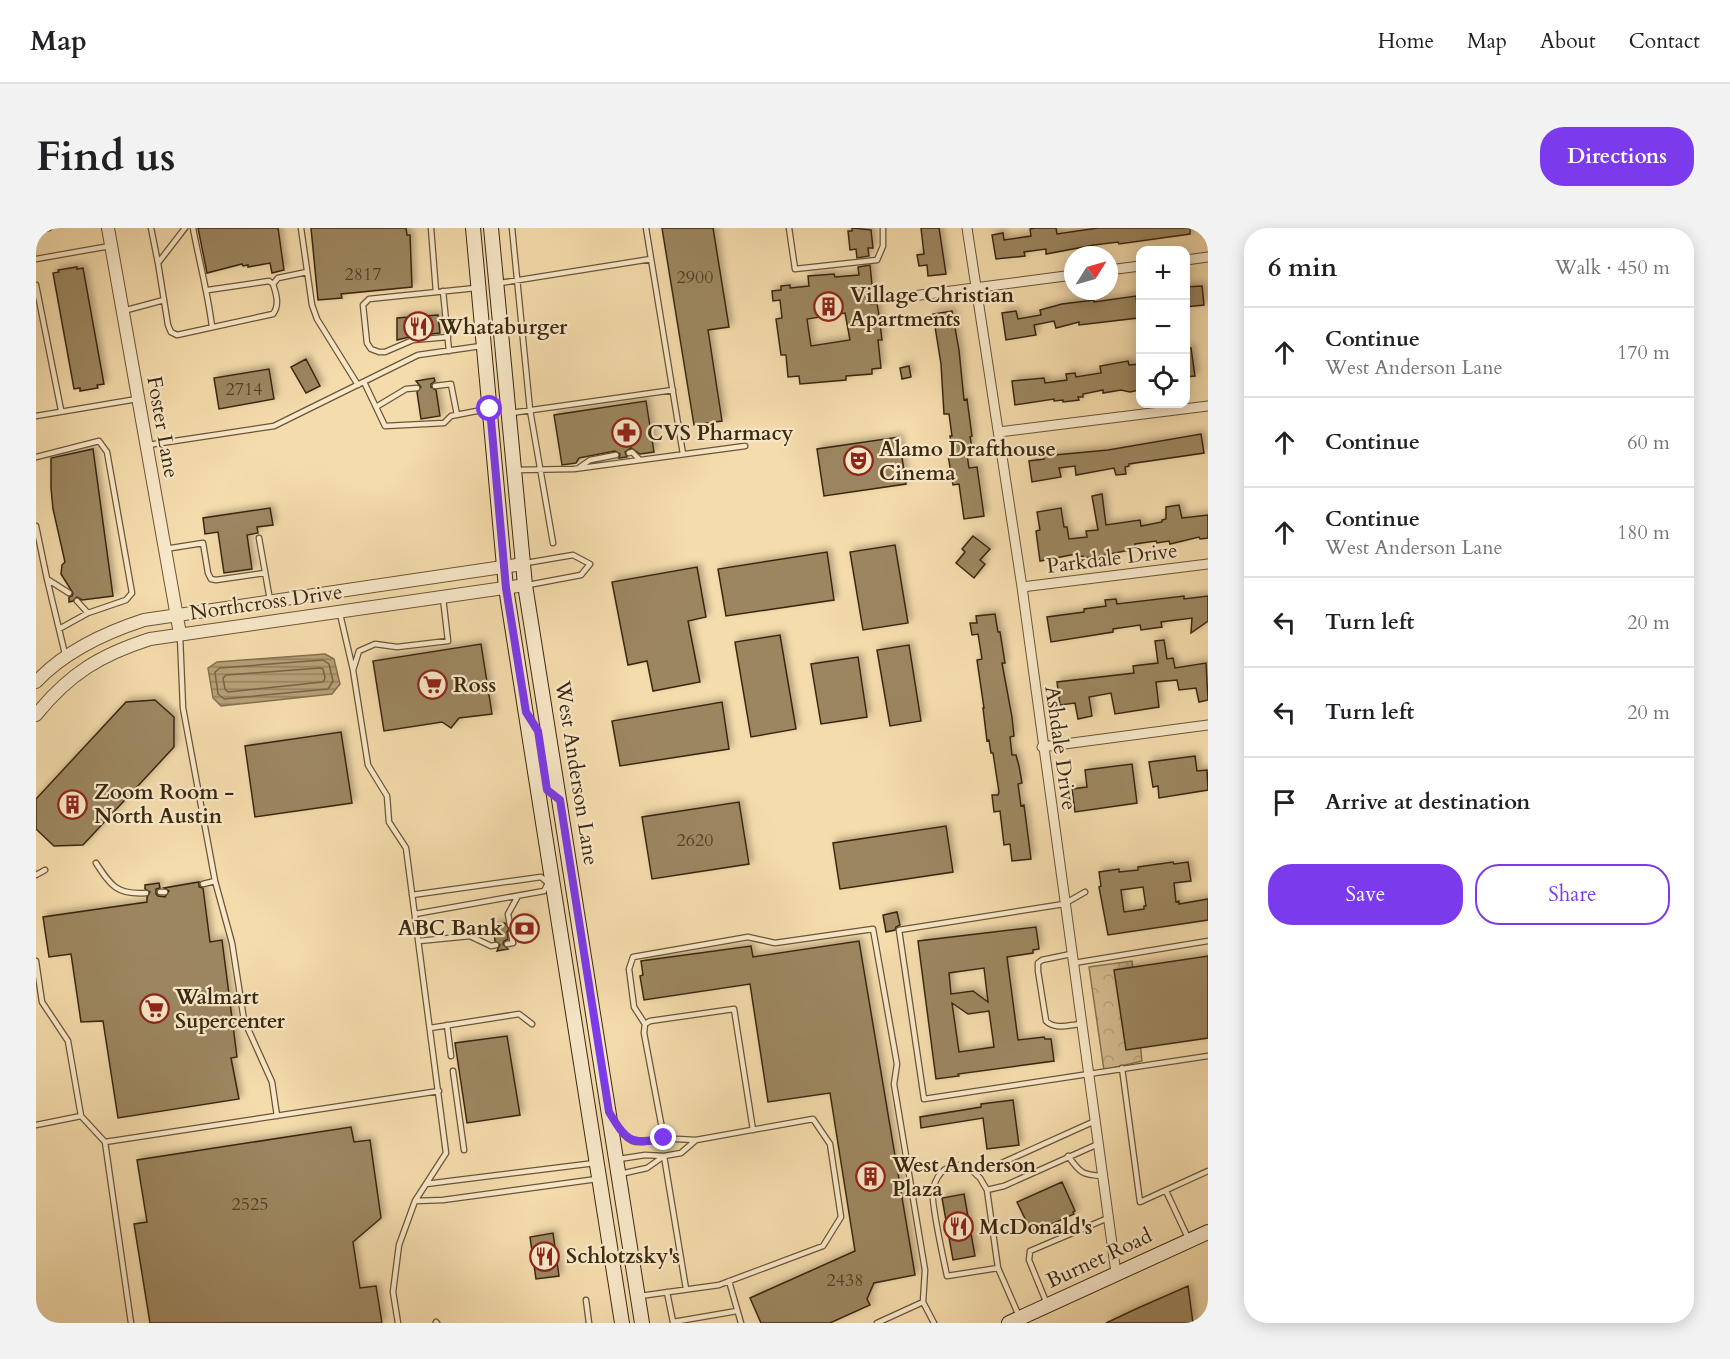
<!DOCTYPE html>
<html lang="en">
<head>
<meta charset="utf-8">
<style>
  :root { --surface:#fff; --page:#f2f2f2; --text:#202124; --muted:#757577; --line:#e0e0e0; --accent:#7c3aed }
  body { margin:0; font-family:Cardo,serif; background:var(--page); color:var(--text) }
  .controls { position:absolute; right:18px; top:18px; display:grid; overflow:hidden; border-radius:12px; box-shadow:0 3px 15px #0003 }
  .controls button { width:54px; height:54px; display:grid; place-items:center; padding:0; border:0; border-bottom:2px solid var(--line); background:var(--surface); color:var(--text); font:30px sans-serif }
  .compass { position:absolute; left:1028px; top:18px; width:54px; height:54px; border-radius:50%; background:var(--surface); box-shadow:0 3px 15px #0003; rotate:53deg }
  .stop { position:absolute; width:18px; height:18px; margin:-14px; border:4px solid #7c3aed; border-radius:50%; background:#fff }
  .stop.end { background:#7c3aed; border-color:#fff; box-shadow:0 2px 6px #0008 }
  .list { margin:0; padding:0; list-style:none }
  h2 { display:flex; justify-content:space-between; align-items:center; height:78px; margin:0; padding:0 24px; font-size:26px }
  h2 small { font-size:20px; font-weight:400; color:var(--muted) }
  .list li { display:grid; grid-template-columns:39px 1fr auto; gap:18px; align-items:center; box-sizing:border-box; height:90px; padding:0 24px; border-top:2px solid var(--line) }
  .list b { display:block; font-size:22px; white-space:nowrap }
  .list p { margin:0; font-size:20px; white-space:nowrap; color:var(--muted) }
  .list em { font-size:20px; font-style:normal; color:var(--muted) }
  .actions { display:flex; gap:12px; padding:18px 24px }
  .actions a { flex:1; padding:14px 0; border:2px solid var(--accent); border-radius:24px; text-align:center; font-size:21px; color:var(--accent) }
  .actions .main { background:var(--accent); color:#fff }
  .icon { flex:none; width:33px; height:33px; fill:none; stroke:currentColor; stroke-width:2; stroke-linecap:round; stroke-linejoin:round }
  .map { position:relative; flex:none; width:1172px; height:1095px; overflow:hidden; border-radius:24px }
  header { display:flex; align-items:center; gap:36px; box-sizing:border-box; height:84px; padding:0 30px; background:var(--surface); border-bottom:2px solid var(--line) }
  header strong { font-size:28px }
  nav { display:flex; gap:33px; margin-inline-start:auto; font-size:21px }
  .intro { display:flex; align-items:center; justify-content:space-between; box-sizing:border-box; height:144px; padding:0 36px }
  h1 { margin:0; font-size:42px }
  .button { padding:15px 27px; border-radius:24px; background:var(--accent); color:#fff; font-size:21px; font-weight:700 }
  main { display:flex; gap:36px; padding:0 36px }
  aside { flex:1; background:var(--surface); border-radius:24px; box-shadow:0 3px 15px #0003 }
  .map>svg:first-child { display:block }
  .park { fill:url(#park-crowns); stroke:#887250; stroke-width:1.5 }
  .water { fill:url(#water-rules); stroke:#856f4e; stroke-width:1.5 }
  .lines { fill:none; stroke-linecap:round; stroke-linejoin:round }
  .shore { stroke:#786444; stroke-width:1.5 }
  .building { fill:#9c8661; stroke:#3b2810; stroke-width:1.5; fill-rule:evenodd; filter:url(#shadow) }
  .service-casing { stroke:#6a5537; stroke-width:7 }
  .minor-casing { stroke:#6a5537; stroke-width:11 }
  .tertiary-casing { stroke:#6a5537; stroke-width:14 }
  .secondary-casing { stroke:#3b2810; stroke-width:16 }
  .service { stroke:#f8e8c9; stroke-width:4.5 }
  .minor { stroke:#f8e8c9; stroke-width:9 }
  .tertiary { stroke:#f8e8c9; stroke-width:12 }
  .secondary { stroke:#f8e8c9; stroke-width:14 }
  .route { stroke:#7c3aed; stroke-width:8 }
  .labels { text-anchor:middle; stroke-width:4.5; stroke-linejoin:round; paint-order:stroke }
  .number-label { font-size:18px; fill:#534024 }
  .poi-label { font-size:21px; font-weight:bold; fill:#3b2810; stroke:#f8e8c9; text-anchor:start }
  .street-label { font-size:21px; fill:#3b2810; stroke:#f8e8c9 }
</style>
</head>
<body>
<header>
<strong>Map</strong>
<nav><a>Home</a><a>Map</a><a>About</a><a>Contact</a></nav>
</header>
<div class="intro"><h1>Find us</h1><a class="button">Directions</a></div>
<main>
<div class="map">
<svg width="1172" height="1095" viewBox="0 0 1172 1095">
  <defs>
    <pattern id="park-crowns" width="20" height="18" patternUnits="userSpaceOnUse" patternTransform="scale(1.5)"><rect width="20" height="18" fill="#d5bd91"/><path d="M2 6a3 3 0 1 1 6 0M12 15a3 3 0 1 1 6 0" fill="none" stroke="#b8a27c"/></pattern>
    <pattern id="water-rules" width="6" height="5" patternUnits="userSpaceOnUse" patternTransform="scale(1.5)"><rect width="6" height="5" fill="#b69f77"/><path d="M0 2.5h6" fill="none" stroke="#958260"/></pattern>
    <filter id="shadow"><feDropShadow dx="3.5" dy="-3.5" stdDeviation="3" flood-color="#0004"/></filter>
  </defs>
  <rect width="100%" height="100%" fill="#f5dcac"/>
  <filter id="stains"><feTurbulence type="fractalNoise" baseFrequency=".00333" numOctaves="4"/><feColorMatrix values="0 0 0 0 .2 0 0 0 0 .09 0 0 0 0 .02 0 0 0 .5 -.17"/></filter>
  <radialGradient id="worn" r=".72"><stop offset=".6" stop-color="#630" stop-opacity="0"/><stop offset="1" stop-color="#630" stop-opacity=".3"/></radialGradient>
  <path class="park" d="M1096 733 1106 833 1068 842 1053 739Z"/>
  <path class="water" d="M289 426 298 431 304 456 296 466 185 478 177 470 172 440 181 434Z"/>
  <g class="lines">
    <path class="shore" d="M287 432 293 436 297 453 292 461 188 471 182 466 179 444 184 440Z
      M284 440 287 441 289 450 287 454 192 464 189 461 187 450 190 447Z"/>
  </g>
  <path class="building" d="M162 0H242L248 42 236 45 234 35 212 39V37L207 38 206 36 171 45Z
    M275 0H370L371 7H374L376 59 305 66 306 70 282 72Z
    M626 0H677L693 99 672 102 686 193 658 197Z
    M816 0 835 2 837 20H832L833 28 821 30 820 21 814 22 812 3H816Z
    M885 0H903L910 46 892 48 891 37 883 38 881 27 888 26Z
    M999 0H1020L1021 6 1062 0H1154V6L1083 16 1082 14 1058 17 1010 26V21L988 24 989 28 960 31 956 7 967 5 968 12 995 8 994 1Z
    M834 37 836 57 832 58 834 76H841L843 87 846 112H842L845 140 836 141V146L810 148V152L764 156 763 148 752 149 750 127H745L740 91 746 90 744 72 737 73 736 63 745 62V58L754 57V60L773 58 772 48 798 46 799 49 823 47 822 39ZM809 85 814 112 775 118 771 91Z
    M41 39V41L47 40 68 156 61 157 62 160 44 163V160L38 161 17 45 23 44 22 42Z
    M1166 58 1168 77 1149 79V59Z
    M1100 68 1102 90 1043 97V94L1020 100 1018 93 998 97 1000 107 970 112 966 85 980 83 982 91 1005 87 1004 82 1026 76 1058 72V74Z
    M916 83 923 122 928 172 931 171 936 208 934 209 936 219 930 220 933 240 941 239 948 288 928 291 923 256 917 257 912 227H917L914 208H916L913 186H908L905 136 897 86Z
    M402 87 404 105 377 108 361 112V90Z
    M1149 120H1155L1159 148 1149 149Z
    M270 131 284 158 270 165 255 139Z
    M1092 133 1093 137 1104 136V162L1094 164 1085 162 1067 165V162L1047 166V169H1042L1043 172 1027 174V172L1018 173V171L979 177 976 153 1008 150 1009 155 1031 152 1030 146 1039 145 1040 149 1065 145 1064 138Z
    M873 138 875 149 866 151 864 140Z
    M233 141 238 171 183 181 178 150Z
    M398 150 399 153 395 156V159L400 162 404 188 385 191 381 164 385 159 380 153Z
    M610 173 618 224 604 226 595 220 589 224 591 229 583 230 584 226 579 223 543 230 540 235 526 237 518 187Z
    M1165 206 1168 225 1093 236V238L1089 239 1090 246 1080 247 1078 240 1040 247 1039 238 1023 240 1025 249 996 254 993 233 1008 231V228L1072 222Z
    M863 209 870 256 788 268 781 221Z
    M57 221 77 368 46 372 41 369 37 373 33 374V369L36 368 37 365 25 346 26 337 29 334 17 281 15 260V230Z
    M1066 266 1070 297 1104 292 1105 298 1126 294V292L1130 291V279L1143 277 1146 290 1172 287V310L1164 311 1163 309 1134 316 1133 313 1121 315 1120 313 1099 316V321L1064 328 1047 330V328L1040 329V326L1004 333 1000 303 1004 302 1001 284 1025 280 1028 299H1031L1033 311 1051 309 1050 303 1062 302 1056 268Z
    M234 280 237 297 221 299 222 305 211 307 216 341 188 345 182 304 169 306 167 290Z
    M937 308 954 321 944 332 949 336 938 350 920 335 929 324 926 321Z
    M859 317 872 395 827 402 814 324Z
    M791 324 798 372 690 388 682 341Z
    M661 339 670 389 652 393 664 454 617 463 611 433 592 437 576 354Z
    M1148 368V371L1172 368V393L1155 405 1156 390 1125 394 1126 399 1105 402 1104 397 1077 401V404L1015 414 1011 389 1048 384V381L1070 378 1069 372 1080 371 1081 376Z
    M959 386 962 404H964L969 435H966L976 489 978 508 974 509 976 527H980L983 538 986 555 982 556 985 578 988 577 995 631 976 633 974 616 968 617 964 583 958 584 956 567H962L963 564 957 525H955L953 512 951 513 947 480H948L941 432 946 431 942 406 936 407 934 395H941L940 388Z
    M744 407 760 501 715 509 699 414Z
    M1128 412 1131 431 1137 430 1139 440 1170 435 1172 472 1163 474 1160 460 1143 462 1141 452 1120 454 1123 479 1079 486 1075 465 1053 469 1056 488 1042 491 1039 475 1024 477 1021 454 1098 445 1097 438 1122 435 1119 413Z
    M445 416 456 486 423 490 415 500 406 494 348 503 337 433Z
    M873 417 885 493 854 498 841 422Z
    M822 429 831 489 785 496 775 436Z
    M119 472 138 489V519L47 617 18 618 0 601V571L90 474Z
    M686 474 693 521 584 538 576 493Z
    M305 504 316 575 219 589 209 518Z
    M1159 528 1161 543 1171 542 1172 562 1123 570 1122 558 1117 559 1113 534Z
    M1096 536 1101 575 1039 584 1036 561 1051 559 1049 542Z
    M703 574 713 636 616 651 606 589Z
    M910 598 917 644 804 661 797 615Z
    M1137 634 1138 636 1152 634 1155 653 1138 655 1140 674 1143 673V676L1172 671V692L1072 707 1063 659 1065 658 1063 644 1083 641V644L1102 642V639ZM1107 659 1110 678H1108V681L1088 684 1085 662Z
    M163 654V659L167 660 174 714 186 712 201 829 195 830 203 871 82 890 67 793 45 794 35 726 13 729 7 689 111 674V669L114 664 109 661V657L123 655 124 660 120 661V666L122 668 129 669 133 663 128 660Z
    M861 684 864 697 860 699 859 702 850 704 847 687Z
    M493 690 496 709 481 711 479 704 476 701 478 694Z
    M469 695 473 701 471 704 472 711 468 713 467 716 472 721 461 723 464 717 459 713 457 697Z
    M1000 699 1003 721 997 722V725L971 729 982 812 1008 809 1009 811H1015L1018 833 922 846 923 848 900 851 882 713ZM948 740 952 774 937 763 915 766 913 745ZM916 775 932 786 953 783 958 819 923 824Z
    M823 713 879 1047 838 1055 831 1071 834 1077 794 1095H725L714 1070 819 1023 794 865 732 874 714 756 608 772 604 748 607 747 605 733 715 718 717 729Z
    M1172 728V810L1090 822 1078 742Z
    M471 808 484 887 431 895 419 815Z
    M977 872 983 917 951 921 947 890 885 900 884 889 945 879V876Z
    M315 899 318 914 334 912 345 990 317 1014 324 1060 340 1058 346 1095H114L98 996 111 994 101 932Z
    M1026 954 1039 983 1037 984 1038 986 998 1004 996 1000 994 1001 981 974Z
    M928 966 939 1028 917 1032 906 970Z
    M517 1005 523 1048 500 1051 494 1009Z
    M1152 1058 1157 1095H1070L1102 1080Z"/>
  <g class="lines">
    <defs>
      <path id="service" d="M115 0 122 35
        M149 0 122 35 132 97 135 104 141 107 237 86C244 77 240 65 237 56L233 53 172 62
        M157 0C163 33 172 65 176 99
        M265 0 276 77 281 91 322 157
        M395 0 400 64
        M476 0 494 182 517 315
        M610 0 647 226
        M753 0 759 41 841 32 847 18V0
        M0 2 13 0
        M0 31 74 18
        M464 55 615 31
        M237 56 242 50 271 44
        M0 57 25 182
        M407 63 413 123
        M87 83 128 72
        M412 109 377 112 349 124H343L335 121 331 115 327 77 333 71 440 60
        M328 154 349 198 408 195 415 188 451 181
        M399 158 415 156 421 187
        M340 179 370 161 381 160
        M475 185 637 162
        M0 188 101 171
        M112 217 238 198 382 127 445 118
        M593 225 596 224 604 232
        M0 229 63 213 71 224 96 365 90 372 52 385 23 401
        M544 239 554 232 580 227
        M481 242 538 241 709 218
        M0 298 11 351 29 426
        M223 310 234 372
        M129 321 167 315 172 345 175 351 180 352 229 345
        M490 335 537 327 554 336 545 347 492 357
        M11 351 33 365
        M41 373 52 385
        M304 386 317 442
        M144 408 147 480 179 653 196 715 208 792 236 854 241 888
        M60 635C75 658 81 667 110 665
        M0 647 9 642
        M167 656 179 653
        M124 664H129
        M1049 664 1028 676 863 702 888 871 1172 828
        M376 667 505 649 512 655
        M379 686 508 663 512 655
        M474 697 472 686 482 668
        M383 713 434 708 455 718 460 717
        M471 716 477 715 475 705
        M1035 726 1006 732 1002 735V743L1010 793C1019 802 1033 797 1045 796
        M0 733 6 774 32 813 45 888
        M1038 735 1172 713
        M609 796 598 779 593 741 597 729 712 709 739 715 837 701 861 836 858 856 889 1042 887 1074
        M411 797 415 828
        M394 800 483 786 496 796
        M1086 840 1104 974 1172 943
        M417 843 428 922
        M579 894C595 921 601 914 627 911 637 910 649 912 660 912
        M0 897 45 888 69 914 95 1095
        M628 911 608 805 609 796 614 793 698 781 717 902
        M69 914 403 863
        M1032 928C1044 944 1045 947 1066 948
        M583 931 609 927 628 928 611 940 584 946
        M959 938 1059 893
        M390 956 559 935
        M951 962 968 958 1062 916
        M1130 963 1153 1012
        M379 973 407 972 561 951
        M962 1040 911 1048C908 1034 894 970 897 961 902 942 912 936 930 937L944 950 951 962 962 1040 983 1088
        M693 1053 705 1095
        M631 1064 637 1094 701 1083
        M604 1068 683 1057 787 1018 805 989 794 916 777 891 660 912 645 925 628 928 650 1061
        M550 1072 553 1095
        M1011 1076 993 1032 994 1023 1072 990
        M400 1094 401 1095
        M362 1095 357 1064 363 1017 379 973 410 925 370 620 353 594 351 568 332 537 317 442 323 423 339 416 361 419 412 413 407 370
        M841 1095 887 1074 898 1095"/>
      <path id="minor" d="M931 0 986 359 1080 1045
        M1150 32 1172 29
        M1073 42 1104 38
        M869 69 1037 47
        M963 204 1172 178
        M986 359 1172 336
        M1006 519 1172 497"/>
      <path id="tertiary" d="M72 0 144 406
        M0 454C29 423 68 405 108 392L487 336
        M0 487C33 446 64 427 114 411L489 357"/>
      <path id="secondary" d="M437 0 470 360 586 1095
        M455 0 489 357 606 1095
        M973 1095 1172 1004"/>
    </defs>
    <use href="#service" class="service-casing"/>
    <use href="#minor" class="minor-casing"/>
    <use href="#tertiary" class="tertiary-casing"/>
    <use href="#secondary" class="secondary-casing"/>
    <use href="#service" class="service"/>
    <use href="#minor" class="minor"/>
    <use href="#tertiary" class="tertiary"/>
    <use href="#secondary" class="secondary"/>
  </g>
  <g class="lines">
    <path class="route" d="M454 181 470 360 490 484 502 503 511 562 524 572 573 884C590 912 594 918 628 910"/>
  </g>
  <defs>
    <symbol id="building-ring" viewBox="-11 -11 22 22"><circle r="9.5" fill="#f8e8c9" stroke="#8f2418" stroke-width="1.5"/><path d="M-4-6H4V6H1V3H-1V6H-4ZM-2.5-4.3h1.7v1.8h-1.7ZM.8-4.3h1.7v1.8H.8ZM-2.5-1h1.7V.8h-1.7ZM.8-1h1.7V.8H.8Z" fill="#8f2418"/></symbol>
    <symbol id="restaurant-ring" viewBox="-11 -11 22 22"><circle r="9.5" fill="#f8e8c9" stroke="#8f2418" stroke-width="1.5"/><path d="M-5-6h1v4h1v-4h1v4h1v-4h1v5L-1.5 .5V6h-2V.5L-5-1ZM5-6V6H3V1.5H1.5Q1.5-4 5-6Z" fill="#8f2418"/></symbol>
    <symbol id="pharmacy-ring" viewBox="-11 -11 22 22"><circle r="9.5" fill="#f8e8c9" stroke="#8f2418" stroke-width="1.5"/><path d="M-2-6h4v4h4v4h-4v4h-4v-4h-4v-4h4Z" fill="#8f2418"/></symbol>
    <symbol id="theatre-ring" viewBox="-11 -11 22 22"><circle r="9.5" fill="#f8e8c9" stroke="#8f2418" stroke-width="1.5"/><path d="M-5-5.5Q0-4 5-5.5V0Q5 5 0 6Q-5 5-5 0ZM-3.3-2.5H-1v1.5H-3.3ZM1-2.5H3.3v1.5H1ZM-2.8 1Q0 5.5 2.8 1Z" fill="#8f2418"/></symbol>
    <symbol id="supermarket-ring" viewBox="-11 -11 22 22"><circle r="9.5" fill="#f8e8c9" stroke="#8f2418" stroke-width="1.5"/><path d="M-6-5.5h2.5l.6 2H6L4.5 2H-2.5L-4.4-4H-6ZM-1.5 3.2a1.3 1.3 0 1 0 .1 0ZM3 3.2a1.3 1.3 0 1 0 .1 0Z" fill="#8f2418"/></symbol>
    <symbol id="bank-ring" viewBox="-11 -11 22 22"><circle r="9.5" fill="#f8e8c9" stroke="#8f2418" stroke-width="1.5"/><path d="M-6-4H6V4H-6ZM0-2.3a2.3 2.3 0 1 0 0 4.6a2.3 2.3 0 1 0 0-4.6Z" fill="#8f2418"/></symbol>
  </defs>
  <g fill-rule="evenodd">
    <use href="#building-ring" x="776" y="62" width="33" height="33"/>
    <use href="#restaurant-ring" x="366" y="82" width="33" height="33"/>
    <use href="#pharmacy-ring" x="574" y="188" width="33" height="33"/>
    <use href="#theatre-ring" x="806" y="216" width="33" height="33"/>
    <use href="#supermarket-ring" x="380" y="440" width="33" height="33"/>
    <use href="#building-ring" x="20" y="560" width="33" height="33"/>
    <use href="#bank-ring" x="472" y="684" width="33" height="33"/>
    <use href="#supermarket-ring" x="102" y="764" width="33" height="33"/>
    <use href="#building-ring" x="818" y="932" width="33" height="33"/>
    <use href="#restaurant-ring" x="906" y="982" width="33" height="33"/>
    <use href="#restaurant-ring" x="492" y="1012" width="33" height="33"/>
  </g>
  <g class="labels">
    <g class="number-label">
      <text x="327" y="52">2817</text>
      <text x="659" y="55">2900</text>
      <text x="208" y="167">2714</text>
      <text x="659" y="618">2620</text>
      <text x="214" y="982">2525</text>
      <text x="809" y="1058">2438</text>
    </g>
    <g class="poi-label">
      <text x="814" y="74">Village Christian<tspan x="814" dy="24">Apartments</tspan></text>
      <text x="403" y="106">Whataburger</text>
      <text x="611" y="212">CVS Pharmacy</text>
      <text x="843" y="228">Alamo Drafthouse<tspan x="843" dy="24">Cinema</tspan></text>
      <text x="417" y="464">Ross</text>
      <text x="58" y="571">Zoom Room -<tspan x="58" dy="24">North Austin</tspan></text>
      <text x="467" y="707" text-anchor="end">ABC Bank</text>
      <text x="139" y="776">Walmart<tspan x="139" dy="24">Supercenter</tspan></text>
      <text x="856" y="944">West Anderson<tspan x="856" dy="24">Plaza</tspan></text>
      <text x="943" y="1006">McDonald's</text>
      <text x="530" y="1035">Schlotzsky's</text>
    </g>
    <g class="street-label">
      <text transform="translate(127 199) rotate(80)" y="7">Foster Lane</text>
      <text transform="translate(1076 330) rotate(-7)" y="7">Parkdale Drive</text>
      <text transform="translate(230 374) rotate(-8)" y="7">Northcross Drive</text>
      <text transform="translate(1025 520) rotate(82)" y="7">Ashdale Drive</text>
      <text transform="translate(541 545) rotate(81)" y="7">West Anderson Lane</text>
      <text transform="translate(1063 1030) rotate(-25)" y="7">Burnet Road</text>
    </g>
  </g>
  <rect width="100%" height="100%" filter="url(#stains)"/>
  <rect width="100%" height="100%" fill="url(#worn)"/>
</svg>
<div class="controls">
<button>+</button>
<button>−</button>
<button><svg class="icon" aria-label="locate" viewBox="0 0 24 24"><circle cx="12" cy="12" r="6"/><path d="M12 2v4M12 18v4M2 12h4M18 12h4"/></svg></button>
</div>
<svg class="compass" viewBox="-18 -18 36 36"><path d="M0-13l5 13h-10z" fill="#e53935"/><path d="M0 13l5-13h-10z" fill="#757577"/></svg>
<div class="stop" style="left:454px;top:181px"></div>
<div class="stop end" style="left:628px;top:910px"></div>
</div>
<aside>
<h2>6 min<small>Walk · 450 m</small></h2>
<ul class="list">
<li><svg class="icon" aria-label="ahead" viewBox="0 0 24 24"><path d="M12 20V5M6 11l6-6 6 6"/></svg><div><b>Continue</b><p>West Anderson Lane</p></div><em>170 m</em></li>
<li><svg class="icon" aria-label="ahead" viewBox="0 0 24 24"><path d="M12 20V5M6 11l6-6 6 6"/></svg><div><b>Continue</b></div><em>60 m</em></li>
<li><svg class="icon" aria-label="ahead" viewBox="0 0 24 24"><path d="M12 20V5M6 11l6-6 6 6"/></svg><div><b>Continue</b><p>West Anderson Lane</p></div><em>180 m</em></li>
<li><svg class="icon" aria-label="left" viewBox="0 0 24 24"><path d="M17 20v-9H6M10 6l-5 5 5 5"/></svg><div><b>Turn left</b></div><em>20 m</em></li>
<li><svg class="icon" aria-label="left" viewBox="0 0 24 24"><path d="M17 20v-9H6M10 6l-5 5 5 5"/></svg><div><b>Turn left</b></div><em>20 m</em></li>
<li><svg class="icon" aria-label="arrive" viewBox="0 0 24 24"><path d="M6 21V4h12l-3 4 3 4H6"/></svg><div><b>Arrive at destination</b></div></li>
</ul>
<div class="actions"><a class="main">Save</a><a>Share</a></div>
</aside>
</main>
</body>
</html>
